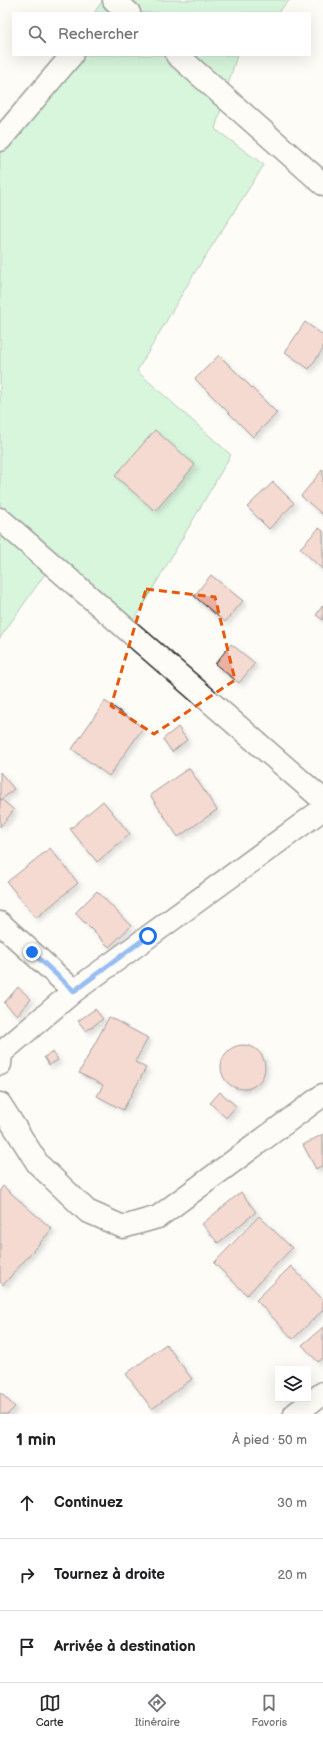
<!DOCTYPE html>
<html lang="fr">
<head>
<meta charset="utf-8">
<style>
  :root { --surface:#fff; --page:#f2f2f2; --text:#202124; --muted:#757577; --line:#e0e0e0; --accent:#2b2b2b }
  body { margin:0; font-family:"Balsamiq Sans",sans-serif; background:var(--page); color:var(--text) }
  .controls { position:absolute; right:12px; bottom:12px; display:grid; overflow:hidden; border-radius:0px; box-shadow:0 4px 16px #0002 }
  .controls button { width:36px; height:36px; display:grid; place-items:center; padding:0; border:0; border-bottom:1px solid var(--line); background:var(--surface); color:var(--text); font:20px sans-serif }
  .stop { position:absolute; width:12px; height:12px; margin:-9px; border:3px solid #1a73e8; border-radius:50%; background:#fff }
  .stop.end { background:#1a73e8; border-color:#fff; box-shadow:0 1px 4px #0008 }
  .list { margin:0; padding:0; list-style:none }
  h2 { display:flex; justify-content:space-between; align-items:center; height:52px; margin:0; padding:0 16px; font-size:17px }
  h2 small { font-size:13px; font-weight:400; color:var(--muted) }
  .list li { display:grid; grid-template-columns:26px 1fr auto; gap:12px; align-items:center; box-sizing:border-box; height:72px; padding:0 16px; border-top:1px solid var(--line) }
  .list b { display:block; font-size:15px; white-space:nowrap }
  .list em { font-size:13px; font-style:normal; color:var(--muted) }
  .icon { flex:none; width:22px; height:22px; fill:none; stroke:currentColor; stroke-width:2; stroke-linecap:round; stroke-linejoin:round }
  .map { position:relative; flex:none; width:323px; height:1414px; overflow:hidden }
  .search { position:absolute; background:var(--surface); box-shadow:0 4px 16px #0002; left:12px; right:12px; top:12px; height:44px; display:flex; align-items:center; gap:10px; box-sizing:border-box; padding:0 14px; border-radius:0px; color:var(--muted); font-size:15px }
  .sheet { height:268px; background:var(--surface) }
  nav { display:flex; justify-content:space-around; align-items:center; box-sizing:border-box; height:56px; border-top:1px solid var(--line); background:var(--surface); font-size:11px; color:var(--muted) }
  nav a { display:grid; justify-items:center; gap:2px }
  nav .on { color:var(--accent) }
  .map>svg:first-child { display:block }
  .green { fill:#a9efbb; stroke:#6a8d73 }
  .building { fill:#eab1a2; stroke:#2b2b2b; filter:url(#shadow) }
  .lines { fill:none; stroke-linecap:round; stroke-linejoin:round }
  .minor-casing { stroke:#2b2b2b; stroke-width:25 }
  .minor { stroke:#fdfcf7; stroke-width:22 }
  .route { stroke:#1a73e8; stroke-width:5 }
  .marked { fill:none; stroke:#e8590c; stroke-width:3; stroke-dasharray:8 5; stroke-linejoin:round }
</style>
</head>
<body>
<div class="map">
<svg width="323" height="1414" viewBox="0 0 323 1414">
  <defs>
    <filter id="shadow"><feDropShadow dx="3.5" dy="3.5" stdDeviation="2" flood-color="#0004"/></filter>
  </defs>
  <rect width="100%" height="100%" fill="#fdfcf7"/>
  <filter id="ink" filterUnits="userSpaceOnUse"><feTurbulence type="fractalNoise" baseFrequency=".025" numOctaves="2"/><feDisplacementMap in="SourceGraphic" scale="8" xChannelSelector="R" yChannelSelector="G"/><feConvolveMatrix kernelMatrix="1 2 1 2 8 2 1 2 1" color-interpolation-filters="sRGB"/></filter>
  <g filter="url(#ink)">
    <path class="green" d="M103 0H290L277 13H94Z
      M64 55H238L236 58 215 129 264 165 192 277 137 371 231 455 124 638 45 574 0 638V143Z"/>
    <path class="building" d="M305 322 323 335V349L309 369 285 352Z
      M219 355 277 413 253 437 195 379Z
      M155 430 195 465 155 511 115 476Z
      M323 469V515L301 496Z
      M273 482 294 503 269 529 247 507Z
      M319 528 323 531V570L300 548Z
      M211 575 243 601 225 622 194 596Z
      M323 605V620L316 615Z
      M231 644 255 663 239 683 215 664Z
      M105 701 143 728 109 776 72 749Z
      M178 727 187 740 172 752 163 739Z
      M189 768 217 810 178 837 150 795Z
      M0 772 14 789 0 801Z
      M0 798 14 810 0 827Z
      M103 801 130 834 97 862 70 829Z
      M50 848 78 883 36 918 7 882Z
      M97 891 131 926 109 947 75 913Z
      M18 987 31 999 17 1015 4 1003Z
      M95 1009 103 1019 86 1031 78 1021Z
      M109 1017 148 1038 135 1062 146 1068 123 1110 97 1096 103 1085 79 1073Z
      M221 1067a22 22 0 1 1 44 0a22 22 0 1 1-44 0Z
      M53 1052 58 1060 49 1065 44 1057Z
      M220 1092 236 1106 226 1118 210 1103Z
      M323 1134V1165L316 1169 303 1145Z
      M3 1186 52 1229 3 1285 0 1282V1190Z
      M241 1192 256 1212 218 1243 202 1224Z
      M259 1216 292 1248 247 1295 214 1263Z
      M291 1266 323 1300V1310L293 1339 256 1300Z
      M323 1327V1358L318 1362 302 1345Z
      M166 1344 192 1379 152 1409 126 1374Z
      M0 1392 15 1407 8 1414H0Z"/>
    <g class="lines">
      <defs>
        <path id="minor" d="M114 0 129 13
          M177 55 323 184
          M0 140 72 55
          M0 519 323 800
          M0 923 74 991
          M0 1064 1 1053 74 991 323 809
          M0 1104 38 1164 87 1211 123 1227 158 1217 323 1095
          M295 1414 323 1393"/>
      </defs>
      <use href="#minor" class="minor-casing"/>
      <use href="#minor" class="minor"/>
    </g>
  </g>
  <g class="lines" filter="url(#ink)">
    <path class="route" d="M32 952 74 991 148 936"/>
  </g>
  <path d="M0 0H323V1414H0ZM146 589 215 597 235 680 154 734 111 706Z" fill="#fdfcf7" fill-opacity=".55" fill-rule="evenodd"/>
  <path class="marked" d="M146 589 215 597 235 680 154 734 111 706Z"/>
</svg>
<div class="controls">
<button><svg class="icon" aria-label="layers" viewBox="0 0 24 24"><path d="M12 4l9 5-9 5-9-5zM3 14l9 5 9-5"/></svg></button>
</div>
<div class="stop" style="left:148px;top:936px"></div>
<div class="stop end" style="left:32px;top:952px"></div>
<div class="search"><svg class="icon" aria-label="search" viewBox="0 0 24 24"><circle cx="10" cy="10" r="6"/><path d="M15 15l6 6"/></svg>Rechercher</div>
</div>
<section class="sheet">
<h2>1 min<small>À pied · 50 m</small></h2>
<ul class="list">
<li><svg class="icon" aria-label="ahead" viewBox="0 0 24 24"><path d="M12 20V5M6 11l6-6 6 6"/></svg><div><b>Continuez</b></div><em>30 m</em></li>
<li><svg class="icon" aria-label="right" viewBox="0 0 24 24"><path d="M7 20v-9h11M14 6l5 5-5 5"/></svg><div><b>Tournez à droite</b></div><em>20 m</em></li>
<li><svg class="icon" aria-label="arrive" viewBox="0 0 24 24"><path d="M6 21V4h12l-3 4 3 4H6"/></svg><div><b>Arrivée à destination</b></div></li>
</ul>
</section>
<nav>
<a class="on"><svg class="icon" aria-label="map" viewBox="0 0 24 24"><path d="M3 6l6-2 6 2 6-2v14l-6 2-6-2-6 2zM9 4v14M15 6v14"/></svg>Carte</a>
<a><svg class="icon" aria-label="directions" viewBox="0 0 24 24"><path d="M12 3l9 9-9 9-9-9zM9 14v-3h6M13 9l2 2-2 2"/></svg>Itinéraire</a>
<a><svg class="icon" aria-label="saved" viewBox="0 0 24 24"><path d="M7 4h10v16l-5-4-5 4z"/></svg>Favoris</a>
</nav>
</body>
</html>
